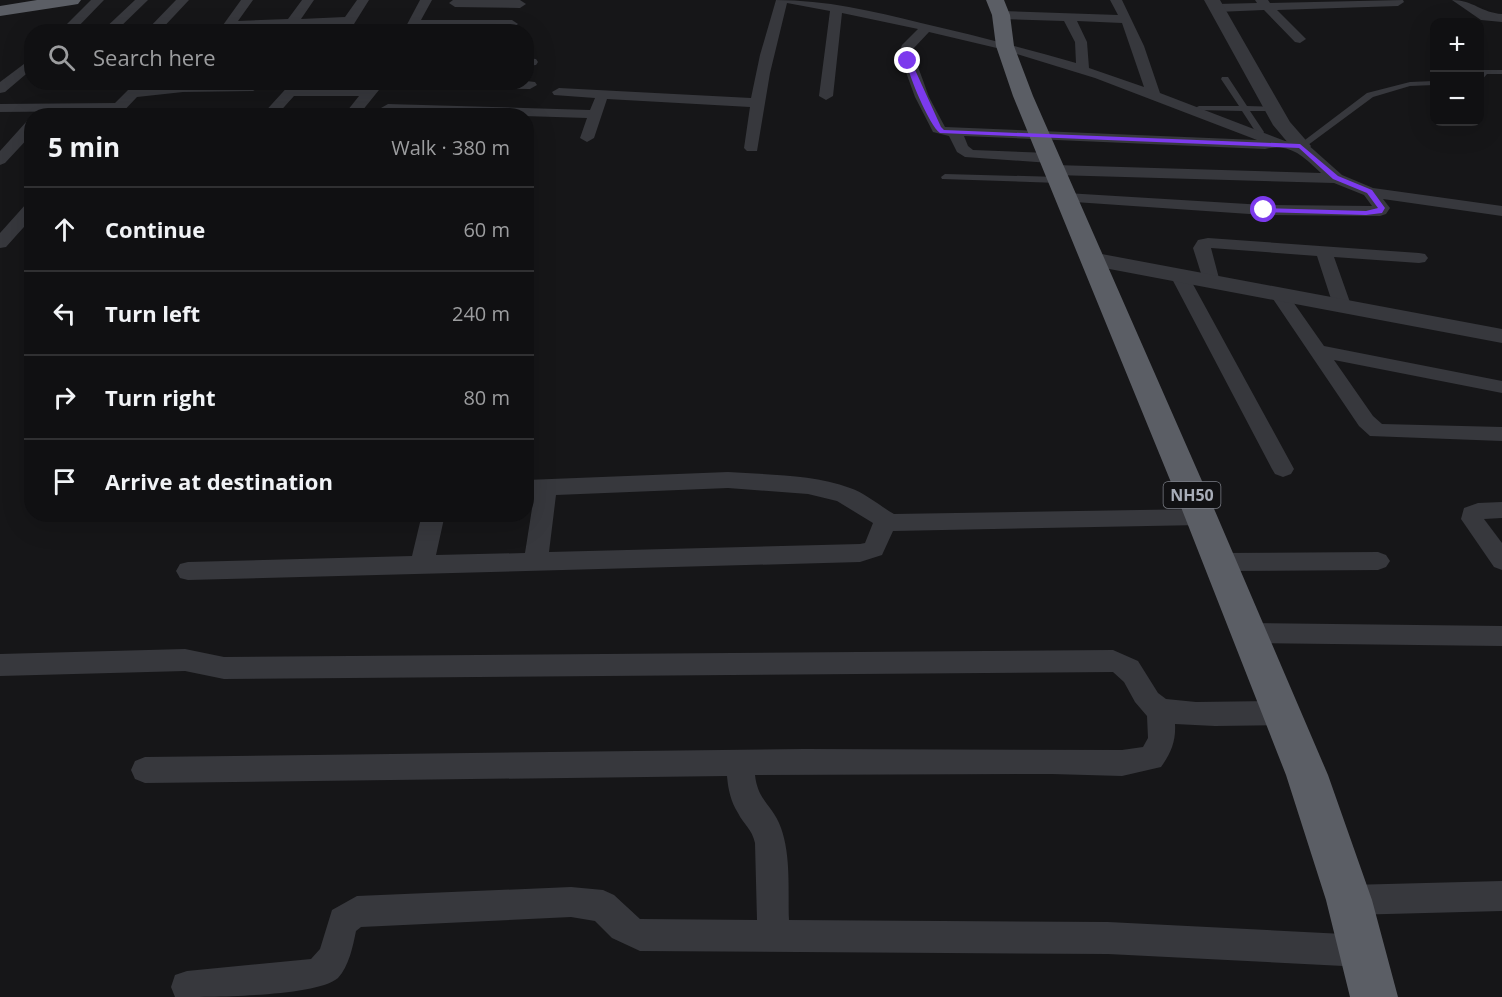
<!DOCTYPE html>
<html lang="en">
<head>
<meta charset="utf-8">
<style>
  :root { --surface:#101012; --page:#1e1e20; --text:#f1f3f6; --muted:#9c9d9f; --line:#303032 }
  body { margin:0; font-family:"Open Sans",sans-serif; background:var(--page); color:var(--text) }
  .controls { position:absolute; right:18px; top:18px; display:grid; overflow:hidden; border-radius:12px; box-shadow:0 6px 24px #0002 }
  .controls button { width:54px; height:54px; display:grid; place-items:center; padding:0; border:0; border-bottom:2px solid var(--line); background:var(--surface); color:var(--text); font:30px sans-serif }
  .stop { position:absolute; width:18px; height:18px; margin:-14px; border:4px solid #7c3aed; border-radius:50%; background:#fff }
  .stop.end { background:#7c3aed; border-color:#fff; box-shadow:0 2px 6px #0008 }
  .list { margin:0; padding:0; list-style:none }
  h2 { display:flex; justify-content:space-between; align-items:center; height:78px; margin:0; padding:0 24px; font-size:26px }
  h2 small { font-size:20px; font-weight:400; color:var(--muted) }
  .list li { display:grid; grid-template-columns:39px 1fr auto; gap:18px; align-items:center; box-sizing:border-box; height:84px; padding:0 24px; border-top:2px solid var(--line) }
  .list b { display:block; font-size:22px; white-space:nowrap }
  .list em { font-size:20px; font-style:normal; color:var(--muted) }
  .icon { flex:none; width:33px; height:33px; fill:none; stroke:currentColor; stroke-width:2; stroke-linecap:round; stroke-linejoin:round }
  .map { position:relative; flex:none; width:1502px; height:997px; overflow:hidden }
  .search { position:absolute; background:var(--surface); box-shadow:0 6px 24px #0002; left:24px; top:24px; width:510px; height:66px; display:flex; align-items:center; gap:15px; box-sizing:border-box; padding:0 21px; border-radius:24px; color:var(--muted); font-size:22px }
  .panel { position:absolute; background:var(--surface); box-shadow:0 6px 24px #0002; left:24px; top:108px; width:510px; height:414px; border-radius:24px }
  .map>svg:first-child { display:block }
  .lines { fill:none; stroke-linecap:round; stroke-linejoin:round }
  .service { fill:#37383d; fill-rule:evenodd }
  .minor { fill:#37383d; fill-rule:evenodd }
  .tertiary { fill:#37383d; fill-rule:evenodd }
  .trunk { fill:#5b5e65; fill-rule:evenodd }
  .route { fill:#7c3aed }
  .labels { text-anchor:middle; stroke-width:6; stroke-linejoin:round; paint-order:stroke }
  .shield { fill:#111113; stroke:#7b7e86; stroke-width:1.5 }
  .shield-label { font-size:16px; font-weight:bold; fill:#a8adb8 }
</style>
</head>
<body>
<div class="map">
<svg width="1502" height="997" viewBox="0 0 1502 997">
  <rect width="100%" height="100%" fill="#161618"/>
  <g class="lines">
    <path class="service" d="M1482 70H1502V74H1487L1480 82V75Z
      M1222 77H1228L1247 106 1276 107V111H1250L1264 132 1263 134H1257L1242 111 1196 110 1195 108 1199 106H1239L1221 79Z
      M1434 81V85L1410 86 1373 97 1304 148 1297 146 1367 93 1410 82Z
      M945 174 1059 177 1063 180 1059 183 942 179 941 177Z"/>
    <path class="minor" d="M91 0H104L73 32H59Z
      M135 0H148L115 32H101Z
      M176 0H189L159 32H145Z
      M241 0H253L238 21 288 19 302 0H314L301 19 345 17 357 0H369L349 32H336L340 25 233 29 231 32H218Z
      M420 0H432L421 20H512L518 24 512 28H418L416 32H403Z
      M453 0H520L526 4 520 8 455 7 449 3Z
      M776 0C826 0 872 11 921 23 973 35 1024 48 1076 63L1075 42 1064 21 1001 19 995 15 1001 11 1118 15 1110 0H1122L1144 46 1160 93 1285 141 1306 143 1342 175 1373 188 1502 206V216L1383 199 1390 208 1386 214 1380 216 1264 215 1060 201 1058 198 1060 195 1066 193 1264 205 1372 206 1364 195 1334 183 1055 175 1047 170 1055 165 1321 173C1302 155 1290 143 1265 149L964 136 968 146 973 150 1050 153 1058 158 1050 163 965 157 957 152 949 136 933 132 915 97 899 53 902 45 918 29 842 13 833 96 826 100 819 96 830 11 787 3 770 73 757 151H747L744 148 750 107 607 99 594 138 587 142 580 138 587 118 388 112 381 108 388 104 590 110 595 98 554 95 552 92 559 88 751 98 760 55ZM1077 21 1122 23 1144 87 1089 68 1087 42ZM929 32 1001 49 1095 78 1257 140 945 127 929 97 913 53V49Z
      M1255 0H1268L1270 3 1403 0 1404 2 1398 6 1277 10 1306 39 1300 43 1295 42 1264 10 1217 12 1211 8 1217 4 1257 3Z
      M1452 0C1473 0 1482 13 1502 14V22L1481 20Z
      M32 58V69L5 92 0 93V82Z
      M526 58 536 59 538 62 536 65 526 66Z
      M526 81 535 82 537 85 530 89 408 88 401 84Z
      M180 82 253 83 260 87 253 91 183 92 137 97 119 116H103L107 111 0 112V104L115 103 128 90Z
      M292 82H306L302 88H366L371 82H381L383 85 358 116H343L359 96H294L276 116H261Z
      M32 120V134L5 163 0 165V151L27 121Z
      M32 202V218L6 247 0 248V233L26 204Z
      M1208 238 1419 253 1425 254 1428 258 1425 262 1419 263 1334 257 1351 305 1349 309H1335L1333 305 1317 256 1211 248 1220 282 1217 286H1205L1193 248 1198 240Z
      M1180 272 1186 273 1189 277 1294 469 1291 474 1283 477 1275 474 1272 469 1171 277 1174 273Z
      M1278 288 1284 289 1324 346 1502 381V393L1334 360 1373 416 1382 424 1502 427V441L1370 436 1359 426 1269 293 1272 289Z
      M728 472C768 475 812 474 850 488 865 493 880 506 894 514L1201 509 1209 511 1212 517 1209 523 1201 525 893 531 882 555 860 562 188 580 180 578 176 571 180 564 188 562 412 556 422 514H445L436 555 525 553 534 496H526V480ZM728 488 808 494 837 501 873 523 865 543 860 544 549 552 556 495Z
      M1502 502V518L1484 519 1502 543V570L1494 567 1461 519 1464 508 1478 503Z
      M1378 552 1386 555 1390 561 1386 567 1378 570 1219 571 1211 568 1207 562 1211 556 1219 553Z
      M1248 623 1502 626V646L1248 643 1239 640 1235 633 1239 626Z
      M185 649 224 657 1113 650 1138 661 1158 693 1166 699 1196 702 1281 701 1291 705 1295 713 1291 721 1281 725 1215 726 1175 724C1176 741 1171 753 1161 767L1122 776 1052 774 755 775C758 802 773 805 781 828 791 856 788 890 789 920L1108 922 1363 935 1374 940 1379 951 1374 962 1363 967 1108 954 640 951 612 938 595 921 571 917 361 927 356 931C353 946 349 966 338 978 316 997 209 997 175 997L171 987 175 975 187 971 311 959 320 949 332 910 357 896 571 887 603 890 614 895 640 919 757 920 755 843C752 829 744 825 738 813 731 802 728 789 727 776L145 783 135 779 131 770 135 761 145 757 804 749 1122 750 1143 747 1148 738 1147 716 1135 702 1124 682 1113 672 224 679 185 671 0 676V654Z
      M1502 881V911L1349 915 1338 911 1333 900 1338 889 1349 885Z"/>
    <path class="tertiary" d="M1204 0H1220L1290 122 1311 146 1308 150H1294L1273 125Z
      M1091 252 1502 329V343L1083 264 1080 259 1083 254Z"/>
    <path class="trunk" d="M37 0H81L78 4 72 5 0 16V6Z
      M986 0H1004L1010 15 1014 46 1033 96 1209 497 1328 775 1372 900 1398 997H1350L1326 900 1286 775 1177 497 1013 96 996 46 992 15Z"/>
  </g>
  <path class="route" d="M906 60 911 61 941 127 944 130 1300 144 1338 176 1372 190 1385 208 1382 213 1366 215 1262 212 1264 208 1366 211 1378 208 1367 193 1333 179 1299 148 940 133C929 125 908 74 906 60Z"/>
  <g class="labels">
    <rect class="shield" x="1163.5" y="482" width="57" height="26" rx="4.5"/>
    <g class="shield-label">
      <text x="1192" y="501">NH50</text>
    </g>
  </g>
</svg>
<div class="controls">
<button>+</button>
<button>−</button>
</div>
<div class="stop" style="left:1264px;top:210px"></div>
<div class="stop end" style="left:908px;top:61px"></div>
<div class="search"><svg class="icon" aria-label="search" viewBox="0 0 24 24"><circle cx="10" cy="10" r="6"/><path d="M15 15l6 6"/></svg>Search here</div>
<section class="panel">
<h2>5 min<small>Walk · 380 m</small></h2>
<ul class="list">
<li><svg class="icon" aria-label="ahead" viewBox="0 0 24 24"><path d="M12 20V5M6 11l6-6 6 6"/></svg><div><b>Continue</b></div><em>60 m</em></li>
<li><svg class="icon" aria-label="left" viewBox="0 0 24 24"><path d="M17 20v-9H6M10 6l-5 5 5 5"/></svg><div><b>Turn left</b></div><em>240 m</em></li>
<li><svg class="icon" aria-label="right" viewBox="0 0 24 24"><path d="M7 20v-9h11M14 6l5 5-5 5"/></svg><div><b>Turn right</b></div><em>80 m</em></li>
<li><svg class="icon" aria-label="arrive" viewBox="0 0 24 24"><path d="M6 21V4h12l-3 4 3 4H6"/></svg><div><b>Arrive at destination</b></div></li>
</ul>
</section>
</div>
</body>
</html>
